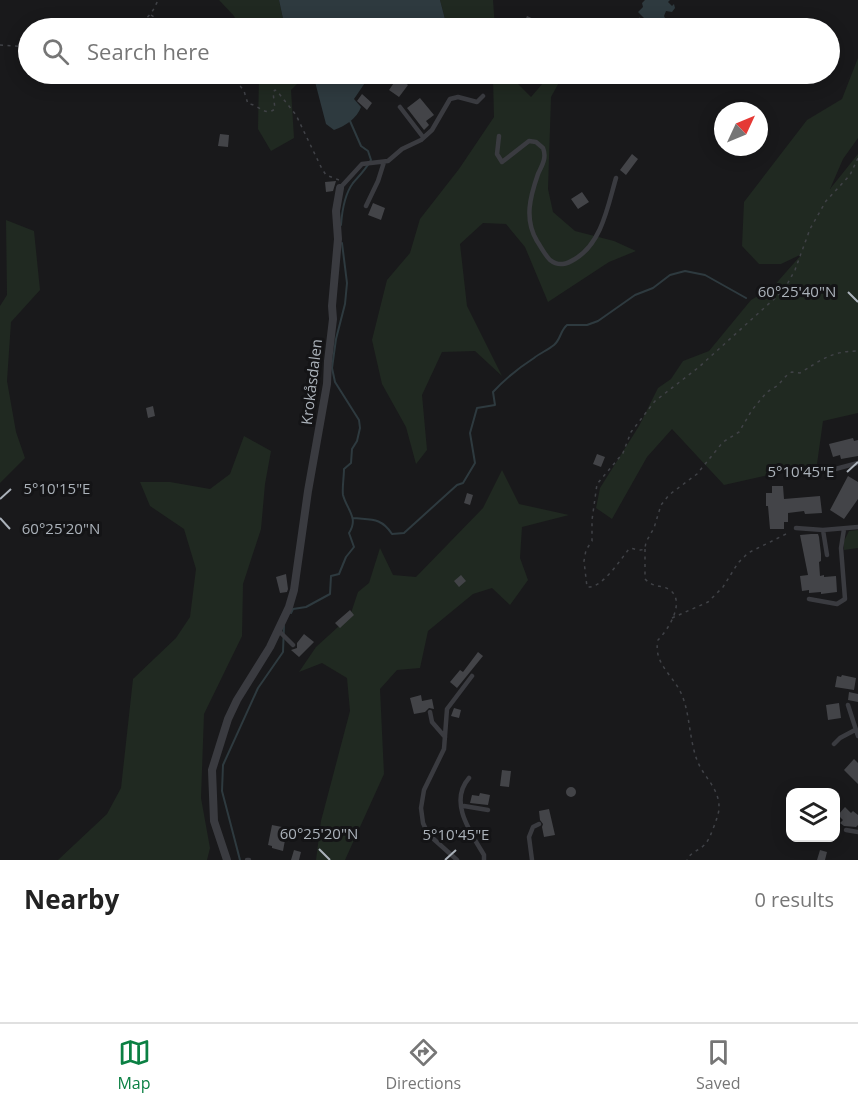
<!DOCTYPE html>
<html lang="en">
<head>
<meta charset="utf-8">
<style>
  :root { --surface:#fff; --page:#f6f6f6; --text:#222; --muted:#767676; --line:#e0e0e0; --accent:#0b8043 }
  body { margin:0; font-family:"Open Sans",sans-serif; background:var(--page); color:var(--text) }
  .controls { position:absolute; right:18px; bottom:18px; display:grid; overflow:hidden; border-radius:12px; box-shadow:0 3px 15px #0003 }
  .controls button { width:54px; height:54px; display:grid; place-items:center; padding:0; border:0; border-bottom:2px solid var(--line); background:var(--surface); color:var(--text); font:30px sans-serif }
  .compass { position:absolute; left:714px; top:102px; width:54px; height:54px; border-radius:50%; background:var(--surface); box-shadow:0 3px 15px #0003; rotate:46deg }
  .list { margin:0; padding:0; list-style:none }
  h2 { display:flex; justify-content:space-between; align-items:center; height:78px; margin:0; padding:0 24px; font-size:26px }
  h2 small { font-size:20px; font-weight:400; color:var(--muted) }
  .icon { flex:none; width:33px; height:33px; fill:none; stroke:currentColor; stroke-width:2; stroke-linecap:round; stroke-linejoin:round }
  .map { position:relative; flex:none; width:858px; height:860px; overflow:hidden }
  .search { position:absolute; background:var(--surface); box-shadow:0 3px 15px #0003; left:18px; right:18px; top:18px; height:66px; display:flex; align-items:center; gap:15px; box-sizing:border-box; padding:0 21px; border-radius:33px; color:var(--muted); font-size:22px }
  .sheet { height:162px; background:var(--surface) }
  nav { display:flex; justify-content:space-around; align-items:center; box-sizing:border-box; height:84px; border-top:2px solid var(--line); background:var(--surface); font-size:16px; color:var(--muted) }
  nav a { display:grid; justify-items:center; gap:3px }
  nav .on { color:var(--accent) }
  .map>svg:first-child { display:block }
  .green { fill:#202921 }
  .water { fill:#2e3a3f }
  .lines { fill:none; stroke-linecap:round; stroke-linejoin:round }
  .stream { stroke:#2e3a3f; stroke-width:2 }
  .building { fill:#434448 }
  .path { stroke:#404247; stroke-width:1.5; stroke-dasharray:3 4.5; stroke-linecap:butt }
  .lane { stroke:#3a3b40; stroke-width:4.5 }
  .street { stroke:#3a3b40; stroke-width:8 }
  .ticks { fill:none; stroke:#abb2ba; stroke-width:2 }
  .labels { text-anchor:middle; stroke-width:6; stroke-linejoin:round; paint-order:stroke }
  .street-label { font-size:15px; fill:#abb2ba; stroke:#141416 }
  .ticks-label { font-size:15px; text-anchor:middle; fill:#abb2ba; stroke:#141416; stroke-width:6; stroke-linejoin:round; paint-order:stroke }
</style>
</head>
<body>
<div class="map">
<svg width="858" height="860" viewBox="0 0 858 860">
  <rect width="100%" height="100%" fill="#19191b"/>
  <path class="green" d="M219 0H279L285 28H240L234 16Z
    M440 0H493L495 28H451L446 23Z
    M858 58V138L843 159 830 189 858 154V413L823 421 817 464 724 485 672 429 647 457 612 519 596 508 600 488 639 426 658 388 671 379 683 361 709 351 751 300 772 288 802 254 781 264H759L742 246 744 202 807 120 842 99Z
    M259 74H307L291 90 294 138 271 151 258 129Z
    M489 74H508L531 97 543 83 562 77 551 97 548 189 553 212 575 231 614 241 636 251 609 262 548 302 525 247 506 224 483 223 460 244 467 306 502 376 475 351 442 352 422 395 427 450 416 464 406 427 382 384 372 340 387 280 410 253 420 219 459 169 494 117 493 79Z
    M6 220 34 231 40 290 11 322 7 381 16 432 25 458 0 483V306L7 295Z
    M244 436 271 451 265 484 261 529 243 584 242 636 204 714 201 798 210 848 207 860H58L107 814 121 788 133 679 176 638 190 617 196 569 184 529 150 506 140 482H170L210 489 230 474Z
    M502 470 519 504 569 515 522 527 520 558 528 580 510 605 492 588 473 594 428 631 420 668 397 670 380 689 384 774 345 860H316L321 821 350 711 347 678 322 663 299 672 316 647 350 616 358 592 369 583 380 548 393 575 416 577 483 508Z
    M858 530V548L844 550V541L849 531Z"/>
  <path class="water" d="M279 0H440L446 23 445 28H285Z
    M645 0H670L668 2 672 6 674 4 675 8 672 12 666 11 664 16 667 22 665 28H645L639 17 642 19 644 18 638 12 643 7 642 3Z
    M313 74H371L354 99 361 107C357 118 346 126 334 130L326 124Z"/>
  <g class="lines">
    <path class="stream" d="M341 225C342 211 344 195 353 183 360 175 366 169 371 160L368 151 361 146 350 121
      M353 518C371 520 381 517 392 534L404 533 457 485 463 483 475 463 470 433 477 408 495 405 493 392C504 380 520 367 534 358 540 353 548 350 554 345 561 339 560 331 567 325H587L598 321 635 295 653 288 670 275 685 271 705 275 746 298
      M291 613 293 609 306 607 330 594 331 576 339 574 346 557 354 547 349 533C359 518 347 510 343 495 342 488 344 477 344 469L351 463 352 449 357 441 360 428 359 420 335 382 332 368 336 339 345 304 347 283 342 243
      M240 860 222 791 223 765 258 688 283 652 284 626"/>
  </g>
  <path class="building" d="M527 16 536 20 532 28H524L525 26 523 25Z
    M398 77 408 85 399 97 389 90Z
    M362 94 372 103 367 110 357 101Z
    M420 98 434 115 426 121 429 125 424 130 407 108Z
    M220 134 229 135 228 147 218 146Z
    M632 154 638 159 626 175 620 170Z
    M336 181 333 191 326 192 325 182Z
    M582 192 589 202 578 209 571 199Z
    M373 203 385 208 381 220 368 215Z
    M153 406 155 416 148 418 146 408Z
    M853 438 854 441 858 440V456L841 459 840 455 833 457 829 444Z
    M597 454 605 457 601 467 593 464Z
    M848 476 858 482V499L844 519 830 510Z
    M772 486H783L784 499 820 496 822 513 805 514 804 511 788 513V522H784V529H770L768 506H766V493H772Z
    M467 493 473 495 470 505 464 503Z
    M811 534H818L819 537 821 554V561L819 562 820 576 824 575V577L836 576 837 592 821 594V592L809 593V590L802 591 800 576 808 575 800 535Z
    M286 574 288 589 287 592 280 593 276 577Z
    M461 575 466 581 459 587 454 581Z
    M350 610 354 615 340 628 335 623Z
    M304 634 314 642 299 657 291 650 297 648V643Z
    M478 652 483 656 457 688 450 682 460 670 463 672Z
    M842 675 856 678 854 690 835 687 837 676 841 677Z
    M849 692 858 694V702L848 700Z
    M421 695 422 701 432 699 434 709 429 708 425 712 414 714 410 698Z
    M839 703 841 718 828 720 826 705Z
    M454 708 461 710 459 718 451 716Z
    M854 759 858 763V784L844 770Z
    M502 770 511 771 509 787 500 786Z
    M566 792a5 5 0 1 1 10 0a5 5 0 1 1-10 0Z
    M480 793 490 795 488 805 470 803 472 795 479 796Z
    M845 807 851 813 853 811 858 815V825L856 827 844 826 840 823 843 820 838 815Z
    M549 809 555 835 544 837 542 827 543 824 540 820 539 811Z
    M272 825 282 827 281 835 284 836 283 840H285L283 851 272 848V846L268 845Z
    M294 850 301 852 299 860H291Z
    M820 850 827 852 825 860H817Z"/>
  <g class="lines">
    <path class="path" d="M151 15 170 28
      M128 28C144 22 151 17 158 0
      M0 45 28 47
      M231 74 244 91 248 104C259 104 264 117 275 109L273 92 275 90 277 91 296 115 322 169 326 175 339 180
      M858 158 850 175 826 201 810 229 795 270 784 290 699 367 655 401 631 432 623 453 597 484 592 520V541L586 550 584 561 587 587C602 589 620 560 629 549 634 547 640 553 645 548L646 542 654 528 661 505 669 495 697 474 723 442 739 432 752 410 767 392 777 386 788 374 792 372 800 373C821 360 832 351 858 351
      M645 549V579C655 589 661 584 670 590 686 602 668 630 658 640 653 663 672 674 681 693 690 712 689 739 697 760 703 777 720 788 719 809 719 814 710 839 706 843 701 850 690 852 687 860
      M672 618 708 602 723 587 738 563 748 553 790 532"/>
    <path class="lane" d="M400 107 423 137
      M499 136 497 154 502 162 529 141 536 142 543 148C547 158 542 165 538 174 530 197 524 219 537 241 541 247 545 255 550 260 559 267 567 264 575 259 602 243 608 205 616 178
      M340 188 362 164 388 161 402 149 421 140 432 130 450 99 458 97 477 102 483 96
      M366 206 378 181 384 162
      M828 471 858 463
      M796 528 823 530 858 527
      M823 530 827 555
      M809 599 837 604 845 599 841 548 844 529
      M278 630 293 645
      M848 705 858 736
      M430 712 432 722 445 737
      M834 744 840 738 855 730
      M469 778C448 802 471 833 484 855V860
      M462 807 464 806 488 810
      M846 830 858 832
      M247 860H249
      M457 860 428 834 423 823 421 808 424 790 444 749 447 709 472 676
      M532 860 529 837 533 827 539 824"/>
    <path class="street" d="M227 860 214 821 212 770 228 719 237 700 270 647 289 607 294 590 308 491 327 384 328 361 333 319 332 306 338 239 336 211 340 188"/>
  </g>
  <path class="ticks" d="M848 292 858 302M847 472 858 462M0 499 11 489M0 518 10 529M319 849 330 860M445 860 456 850"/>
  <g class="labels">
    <g class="street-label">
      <text transform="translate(312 382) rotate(-83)" y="5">Krokåsdalen</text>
    </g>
  </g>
  <g class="ticks-label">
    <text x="797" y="297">60°25'40"N</text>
    <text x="801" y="477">5°10'45"E</text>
    <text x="57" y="494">5°10'15"E</text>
    <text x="61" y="534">60°25'20"N</text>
    <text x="319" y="839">60°25'20"N</text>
    <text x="456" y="840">5°10'45"E</text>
  </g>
</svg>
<div class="controls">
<button><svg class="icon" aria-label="layers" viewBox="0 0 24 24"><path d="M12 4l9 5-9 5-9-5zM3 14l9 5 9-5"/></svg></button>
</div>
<svg class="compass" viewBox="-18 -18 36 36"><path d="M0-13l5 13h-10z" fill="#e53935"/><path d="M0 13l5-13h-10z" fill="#767676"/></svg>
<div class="search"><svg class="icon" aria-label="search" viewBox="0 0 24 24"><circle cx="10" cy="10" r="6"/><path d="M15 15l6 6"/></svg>Search here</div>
</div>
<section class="sheet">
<h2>Nearby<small>0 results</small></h2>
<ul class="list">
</ul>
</section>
<nav>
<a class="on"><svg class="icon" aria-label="map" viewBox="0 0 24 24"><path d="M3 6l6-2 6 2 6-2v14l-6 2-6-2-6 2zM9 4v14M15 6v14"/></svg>Map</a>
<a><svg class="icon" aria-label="directions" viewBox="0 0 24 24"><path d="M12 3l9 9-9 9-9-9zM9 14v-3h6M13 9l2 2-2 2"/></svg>Directions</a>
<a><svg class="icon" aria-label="saved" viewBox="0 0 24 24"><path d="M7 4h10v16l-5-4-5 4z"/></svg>Saved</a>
</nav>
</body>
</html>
